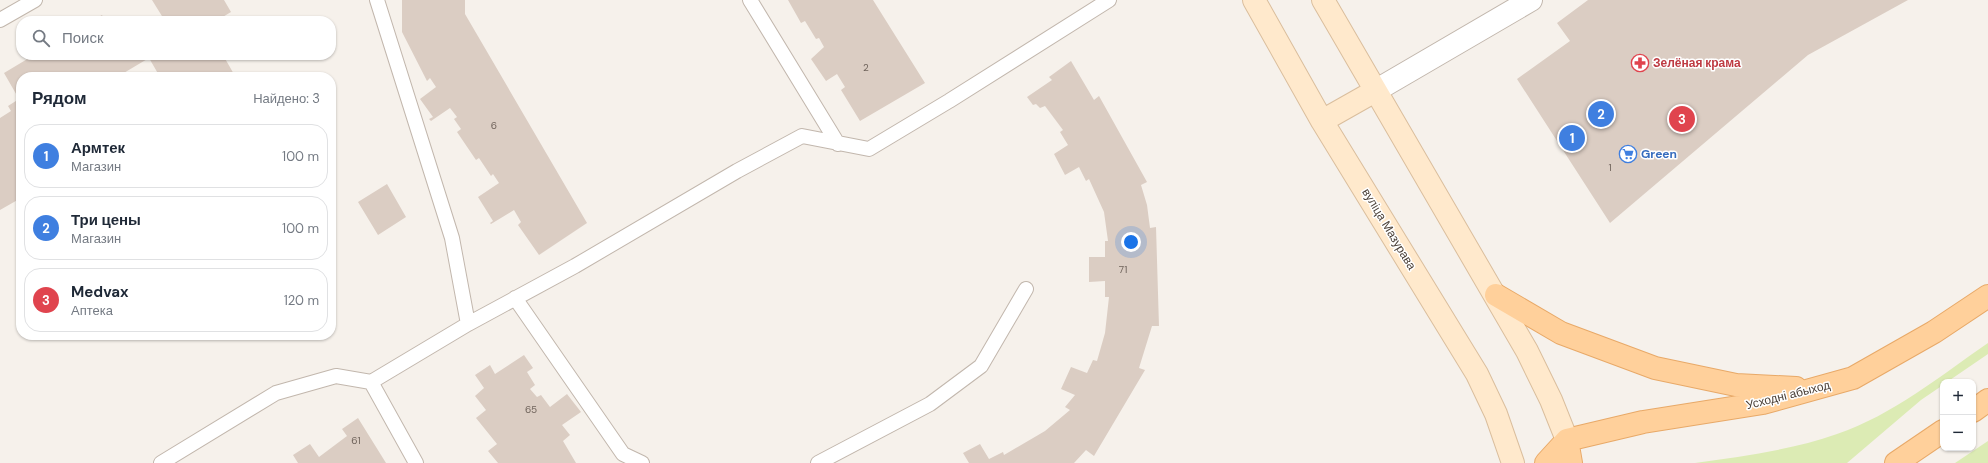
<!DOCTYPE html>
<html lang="ru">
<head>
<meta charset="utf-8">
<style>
  :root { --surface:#fff; --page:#f2f2f3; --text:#1f2937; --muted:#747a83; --line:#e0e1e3; --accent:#ff1922 }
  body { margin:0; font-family:"DM Sans",sans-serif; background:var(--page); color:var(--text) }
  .controls { position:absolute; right:12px; bottom:12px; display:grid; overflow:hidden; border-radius:8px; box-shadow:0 1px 3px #0004 }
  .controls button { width:36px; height:36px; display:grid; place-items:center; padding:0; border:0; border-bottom:1px solid var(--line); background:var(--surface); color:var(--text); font:20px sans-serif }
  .you { position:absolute; left:1131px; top:242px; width:14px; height:14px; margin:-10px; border:3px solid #fff; border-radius:50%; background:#1a73e8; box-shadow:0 0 0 6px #1a73e833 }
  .badge { display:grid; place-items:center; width:26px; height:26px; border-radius:50%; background:var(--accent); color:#fff; font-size:13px; font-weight:700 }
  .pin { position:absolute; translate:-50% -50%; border:2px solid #fff; box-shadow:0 1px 4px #0006 }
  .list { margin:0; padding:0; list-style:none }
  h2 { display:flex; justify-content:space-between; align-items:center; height:52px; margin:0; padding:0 16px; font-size:17px }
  h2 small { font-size:13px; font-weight:400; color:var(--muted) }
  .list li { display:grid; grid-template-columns:26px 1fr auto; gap:12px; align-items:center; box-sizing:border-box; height:64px; margin:0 8px 8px; padding:0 8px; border:1px solid var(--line); border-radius:16px }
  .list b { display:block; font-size:15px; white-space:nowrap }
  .list p { margin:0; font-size:13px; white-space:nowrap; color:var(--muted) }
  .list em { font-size:13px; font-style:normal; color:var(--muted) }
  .icon { flex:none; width:22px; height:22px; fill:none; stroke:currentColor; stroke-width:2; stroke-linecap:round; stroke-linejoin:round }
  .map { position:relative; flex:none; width:1988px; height:463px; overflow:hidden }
  .search { position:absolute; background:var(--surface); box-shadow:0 1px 3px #0004; left:16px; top:16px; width:320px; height:44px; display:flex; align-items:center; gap:10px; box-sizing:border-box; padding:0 14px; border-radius:16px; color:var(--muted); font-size:15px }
  .panel { position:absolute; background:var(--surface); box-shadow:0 1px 3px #0004; left:16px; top:72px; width:320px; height:268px; border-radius:16px }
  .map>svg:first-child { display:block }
  .green { fill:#dcebb4 }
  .building { fill:#dbcdc3 }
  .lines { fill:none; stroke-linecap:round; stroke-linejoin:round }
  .service-casing { stroke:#c2b7ad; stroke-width:16 }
  .minor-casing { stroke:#c2b7ad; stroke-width:24 }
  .secondary-casing { stroke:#dabe9d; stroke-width:24 }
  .primary-casing { stroke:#e8a968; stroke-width:24 }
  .service { stroke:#fff; stroke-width:14 }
  .minor { stroke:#fff; stroke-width:22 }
  .secondary { stroke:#ffe9cc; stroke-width:22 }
  .primary { stroke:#ffd09b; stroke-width:22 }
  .labels { text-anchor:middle; stroke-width:3; stroke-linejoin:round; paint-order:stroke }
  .number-label { font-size:10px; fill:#6f635b }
  .health-label { font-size:12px; font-weight:bold; fill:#be3a42; stroke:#fff; text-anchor:start }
  .shop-label { font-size:12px; font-weight:bold; fill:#366cbe; stroke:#fff; text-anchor:start }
  .street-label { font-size:12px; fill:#4b4038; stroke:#fff }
</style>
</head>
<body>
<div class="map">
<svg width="1988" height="463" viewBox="0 0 1988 463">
  <rect width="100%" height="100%" fill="#f6f1eb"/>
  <path class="green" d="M1988 343V354L1947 382H1943V385L1921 400 1847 463H1695C1743 456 1792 450 1837 434 1893 415 1940 376 1988 343Z
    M1988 441V463H1955Z"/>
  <path class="building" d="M152 0H224L231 12 216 21H165Z
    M402 0H465V14L587 223 539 255 518 225 521 222 514 210 491 224 490 223 493 221 478 197 499 183 493 174 491 176 479 158 476 160 457 132 461 129 454 119 457 117 450 108 431 121 429 119 433 117 420 99 436 87 430 78 427 81 402 32Z
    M788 0H873L925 83 860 121 841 90 845 87 837 74 826 81 811 59 824 47 819 38 816 39 805 21 801 23Z
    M1588 0H1908L1808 55 1610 223 1517 79 1570 41 1557 23Z
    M102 15 105 21H92Z
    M34 55H223L235 76 233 77H160L149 58 117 77H21V198L0 210V118L11 111 8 106 19 99 4 73Z
    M1071 61 1094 100 1099 96 1147 182 1141 185 1147 205 1150 228 1156 227 1159 326H1152L1139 368 1145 370 1094 456 1086 450 1074 463H969L963 453 980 444 989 459 1003 452 1004 455 1045 431 1070 410 1065 407 1075 395 1061 389 1071 367 1087 373 1093 360 1097 361 1105 333 1109 297H1105V281L1089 282V257H1105V241H1108L1104 212 1089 179 1086 181 1079 167 1065 175 1054 154 1068 145 1060 132 1063 130 1045 106 1040 108 1036 104 1033 105 1027 97 1052 80 1049 77Z
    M387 184 406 217 378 235 358 202Z
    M524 355 533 368 527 372 535 385 530 389 537 397 541 395 550 407 567 394 581 412 562 425 570 435 563 441 576 463H498L488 451 497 444 476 418 486 410 475 396 484 388 475 375 490 365 495 374Z
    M358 418 386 463H298L293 455 310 444 319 457 347 436 342 429Z"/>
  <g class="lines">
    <defs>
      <path id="service" d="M377 0 452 238 468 324
        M750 0 838 144
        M0 20 35 0
        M515 298 623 454 642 463
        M371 382 416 463
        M161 463 276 393 336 376 371 382 468 324 575 266 737 171 802 136 869 149 949 101 1109 0
        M818 463 930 404 981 366 1026 289"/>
      <path id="minor" d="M1375 91 1531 0"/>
      <path id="secondary" d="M1254 0 1322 121 1477 374 1496 414 1513 463
        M1323 0 1527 351 1551 400 1567 440
        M1322 121 1375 91"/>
      <path id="primary" d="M1496 295 1561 333 1655 368 1736 385 1796 388
        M1973 411 1988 400
        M1567 440 1643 422 1763 403 1853 378 1934 332 1988 296
        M1567 440 1571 463
        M1546 463 1567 440
        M1896 463 1943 431"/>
    </defs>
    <use href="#service" class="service-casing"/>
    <use href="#minor" class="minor-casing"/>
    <use href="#secondary" class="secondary-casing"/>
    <use href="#primary" class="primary-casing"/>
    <use href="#service" class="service"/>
    <use href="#minor" class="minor"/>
    <use href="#secondary" class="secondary"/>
    <use href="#primary" class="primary"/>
  </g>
  <defs>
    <symbol id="pharmacy-ring" viewBox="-11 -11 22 22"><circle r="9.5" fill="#fff" stroke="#e0444e" stroke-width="1.5"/><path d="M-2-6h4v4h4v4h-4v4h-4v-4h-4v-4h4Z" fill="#e0444e"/></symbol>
    <symbol id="supermarket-ring" viewBox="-11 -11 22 22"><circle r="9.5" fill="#fff" stroke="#3f7fe0" stroke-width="1.5"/><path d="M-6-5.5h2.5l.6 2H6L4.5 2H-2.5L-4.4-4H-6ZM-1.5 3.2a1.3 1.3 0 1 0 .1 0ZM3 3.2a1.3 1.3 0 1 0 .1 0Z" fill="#3f7fe0"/></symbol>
  </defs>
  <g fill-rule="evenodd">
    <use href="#pharmacy-ring" x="1630" y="53" width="20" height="20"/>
    <use href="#supermarket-ring" x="1618" y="144" width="20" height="20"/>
  </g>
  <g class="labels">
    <g class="number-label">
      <text x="866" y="71">2</text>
      <text x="494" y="129">6</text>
      <text x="1610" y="171">1</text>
      <text x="1123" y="273">71</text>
      <text x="531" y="413">65</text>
      <text x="356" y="444">61</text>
    </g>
    <g class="health-label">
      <text x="1653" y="67">Зелёная крама</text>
    </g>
    <g class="shop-label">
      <text x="1641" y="158">Green</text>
    </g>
    <g class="street-label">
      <text transform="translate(1389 229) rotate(59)" y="4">вуліца Мазурава</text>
      <text transform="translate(1788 395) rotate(-14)" y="4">Усходні абыход</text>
    </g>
  </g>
</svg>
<div class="controls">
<button>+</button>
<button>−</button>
</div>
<div class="you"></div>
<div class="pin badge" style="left:1572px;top:138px;background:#3f7fe0">1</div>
<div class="pin badge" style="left:1601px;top:114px;background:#3f7fe0">2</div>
<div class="pin badge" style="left:1682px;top:119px;background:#e0444e">3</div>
<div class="search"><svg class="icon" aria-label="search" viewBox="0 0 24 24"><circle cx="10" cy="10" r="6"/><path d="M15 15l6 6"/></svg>Поиск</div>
<section class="panel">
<h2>Рядом<small>Найдено: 3</small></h2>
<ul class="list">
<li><span class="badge" style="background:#3f7fe0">1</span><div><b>Армтек</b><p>Магазин</p></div><em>100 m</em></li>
<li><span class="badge" style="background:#3f7fe0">2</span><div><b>Три цены</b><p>Магазин</p></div><em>100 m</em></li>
<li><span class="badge" style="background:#e0444e">3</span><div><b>Medvax</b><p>Аптека</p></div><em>120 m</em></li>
</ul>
</section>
</div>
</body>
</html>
